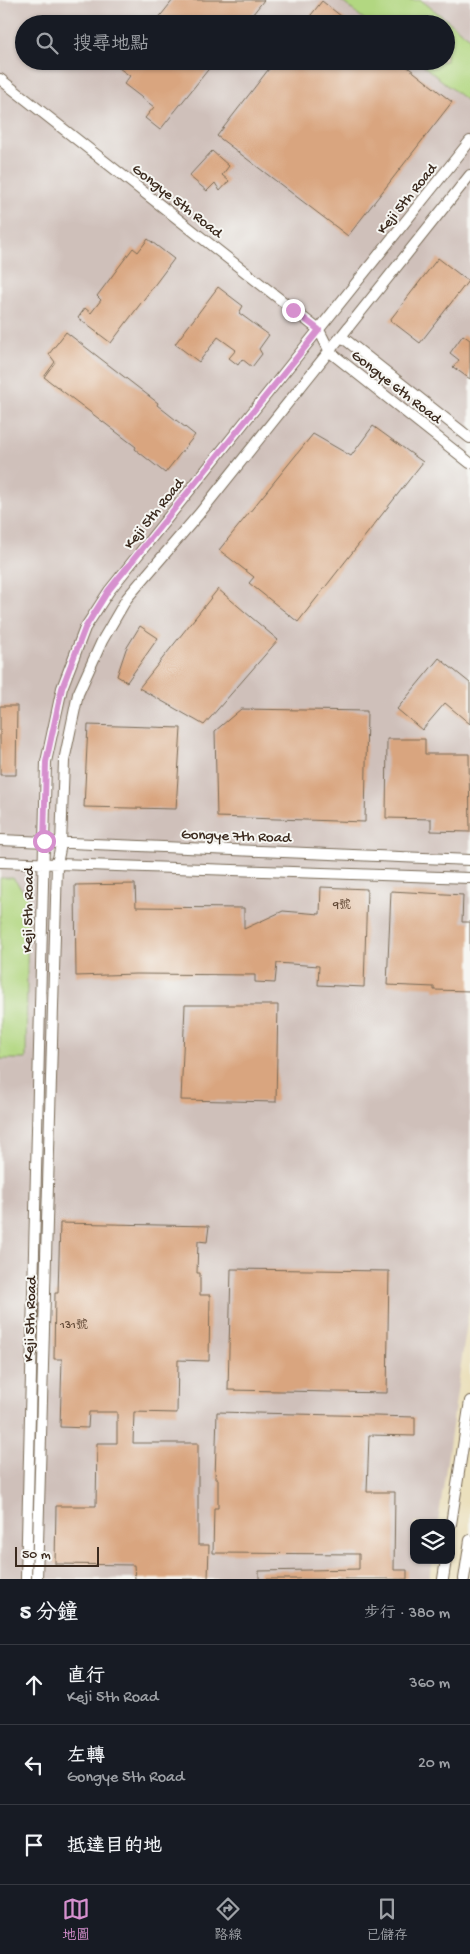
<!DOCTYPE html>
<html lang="zh-TW">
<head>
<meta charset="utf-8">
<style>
  :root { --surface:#171b24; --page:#242831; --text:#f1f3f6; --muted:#9ea1a6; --line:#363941; --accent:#d690ce }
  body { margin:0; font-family:"Gochi Hand","LXGW WenKai TC",sans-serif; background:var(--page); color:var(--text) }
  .controls { position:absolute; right:15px; bottom:15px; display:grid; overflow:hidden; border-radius:10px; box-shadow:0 1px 4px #0004 }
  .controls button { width:45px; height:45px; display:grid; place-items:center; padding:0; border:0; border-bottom:1px solid var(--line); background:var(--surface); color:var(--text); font:25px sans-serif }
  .scale { position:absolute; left:15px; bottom:12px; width:84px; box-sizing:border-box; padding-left:5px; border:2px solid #3b2a1e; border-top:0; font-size:14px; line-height:18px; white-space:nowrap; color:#3b2a1e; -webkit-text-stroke:4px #f6f6f2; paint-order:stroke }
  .stop { position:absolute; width:15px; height:15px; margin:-11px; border:4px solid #d690ce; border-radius:50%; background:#fff }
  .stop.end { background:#d690ce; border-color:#fff; box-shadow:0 1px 5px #0008 }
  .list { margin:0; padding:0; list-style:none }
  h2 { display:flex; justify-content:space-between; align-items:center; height:65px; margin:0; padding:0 20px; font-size:21px }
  h2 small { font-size:16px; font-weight:400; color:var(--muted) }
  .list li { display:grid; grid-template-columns:32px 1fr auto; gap:15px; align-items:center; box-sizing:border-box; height:80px; padding:0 20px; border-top:1px solid var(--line) }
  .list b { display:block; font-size:19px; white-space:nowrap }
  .list p { margin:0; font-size:16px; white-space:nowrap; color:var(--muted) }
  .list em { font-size:16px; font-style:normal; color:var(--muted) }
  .icon { flex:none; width:28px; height:28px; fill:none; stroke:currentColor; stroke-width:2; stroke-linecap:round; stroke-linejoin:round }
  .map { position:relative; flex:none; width:470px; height:1579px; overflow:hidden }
  .search { position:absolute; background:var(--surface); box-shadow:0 1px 4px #0004; left:15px; right:15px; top:15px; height:55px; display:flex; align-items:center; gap:12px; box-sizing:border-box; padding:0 18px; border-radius:28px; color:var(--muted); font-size:19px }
  .sheet { height:305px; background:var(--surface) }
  nav { display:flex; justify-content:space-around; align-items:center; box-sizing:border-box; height:70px; border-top:1px solid var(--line); background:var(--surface); font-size:14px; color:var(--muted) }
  nav a { display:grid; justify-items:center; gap:2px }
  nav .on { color:var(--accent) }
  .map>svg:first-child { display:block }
  .industrial { fill:#cfc0ba; fill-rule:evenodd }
  .green { fill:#b2d781; stroke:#768050 }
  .building { fill:#d9a57f }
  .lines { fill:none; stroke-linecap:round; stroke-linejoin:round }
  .street-casing { stroke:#796a56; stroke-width:12 }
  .street { stroke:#fff; stroke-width:10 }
  .route { stroke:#d690ce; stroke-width:6 }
  .labels { text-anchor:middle; stroke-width:4; stroke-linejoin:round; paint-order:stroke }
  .number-label { font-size:12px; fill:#624936 }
  .street-label { font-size:15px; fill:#3b2a1e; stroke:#f6f6f2 }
</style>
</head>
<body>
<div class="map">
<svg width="470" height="1579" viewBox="0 0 470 1579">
  <rect width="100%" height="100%" fill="#f6f6f2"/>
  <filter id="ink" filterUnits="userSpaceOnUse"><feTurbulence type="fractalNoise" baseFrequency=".02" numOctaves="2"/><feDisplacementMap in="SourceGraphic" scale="10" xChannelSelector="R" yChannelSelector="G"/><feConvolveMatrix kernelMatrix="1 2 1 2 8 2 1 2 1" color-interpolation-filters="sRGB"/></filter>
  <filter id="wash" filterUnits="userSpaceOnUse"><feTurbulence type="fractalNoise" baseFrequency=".0096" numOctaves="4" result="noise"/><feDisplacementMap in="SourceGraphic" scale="20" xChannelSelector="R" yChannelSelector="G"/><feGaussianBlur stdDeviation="1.12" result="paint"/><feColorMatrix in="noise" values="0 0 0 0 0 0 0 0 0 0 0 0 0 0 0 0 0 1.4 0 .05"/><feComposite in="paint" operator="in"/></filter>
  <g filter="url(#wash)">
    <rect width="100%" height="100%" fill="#ebe0bd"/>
    <path class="industrial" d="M0 0H470V1302L438 1523H414V1560H432L429 1579H0ZM24 24H446V61H24Z"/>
    <path class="green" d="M340 0H421L470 38V103L417 61H446V24H370Z
      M0 878H13L28 897 26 1059H0Z"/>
    <g id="blocks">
      <path class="building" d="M173 0H264L245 24H154Z
        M322 1 351 24H304Z
        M124 61H215L160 130 145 118 154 107 124 84 130 76 119 68Z
        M275 61H400L452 102 348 236 217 136Z
        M212 151 229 166 222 175 229 181 220 191 215 183 207 191 189 176Z
        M148 239 174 259 111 343 78 318 85 308 91 313 101 300 97 296 133 248 138 252Z
        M438 258 468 281 420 343 390 320Z
        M218 287 243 306 239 313 269 335 259 349 262 354 252 367 242 359 238 365 229 358 236 350 218 337 199 362 175 344Z
        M66 332 158 403 157 405 195 435 165 473 135 449 136 447 44 377 55 362 49 354Z
        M463 335 470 340V379L453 367 459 360 450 353Z
        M373 426 423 462 298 622 249 583 254 577 219 550 313 434 351 456Z
        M218 589 278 640 204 725 139 688Z
        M140 626 158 638 127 682 117 676 126 649Z
        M439 658 470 683V724L445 703 422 730 397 709Z
        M0 706H17L16 775H0Z
        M241 709 367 711 365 822 217 817 215 731Z
        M88 725 181 728 176 809 84 807Z
        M387 739H425V754H469L470 832 431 831V819L386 818Z
        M135 884 136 907 244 908V929L283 911 320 914 321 887 367 889 364 987 318 985 319 966 277 963 275 983 255 982V975L136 974 76 976 75 885Z
        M391 891 463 895 462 922H470V991L434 990V987L387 985Z
        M185 1005H278L276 1102 181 1100Z
        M60 1223 209 1226 207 1242 198 1241 197 1273H200V1295H210L209 1361 178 1360 177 1413 134 1412 133 1443H198V1545H209L208 1579H135L134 1565 55 1564 56 1506H96L97 1443H117V1412H89L88 1428 60 1427 62 1359H54L55 1293H58Z
        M231 1269 389 1271 387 1393 228 1390Z
        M217 1412 415 1417V1436L369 1435 367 1492H395L394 1570H407V1579H259V1571L359 1569V1554L213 1553 214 1508H218V1479H215Z"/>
    </g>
  </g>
  <g filter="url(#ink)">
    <use href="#blocks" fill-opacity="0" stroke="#796a56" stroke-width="1"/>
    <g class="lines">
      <defs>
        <path id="street" d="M0 79 319 330 330 352 470 463
          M342 337 470 438
          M0 840 470 860
          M0 862 470 878
          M451 1524 470 1401
          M26 1579 46 762 62 688 85 628 109 591 470 141
          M37 1579 57 864 61 844 64 761 78 694 102 641 127 598 199 514 470 175
          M443 1579 446 1560
          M464 1579 470 1540"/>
      </defs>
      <use href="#street" class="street-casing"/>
      <use href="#street" class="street"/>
    </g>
  </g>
  <g class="lines" filter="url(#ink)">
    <path class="route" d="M44 841 46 762 62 688 85 628 108 591 319 330 293 310"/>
  </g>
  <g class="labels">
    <g class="number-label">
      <text x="342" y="908">9號</text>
      <text x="74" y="1328">131號</text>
    </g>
    <g class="street-label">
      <text transform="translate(406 198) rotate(-51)" y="5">Keji 5th Road</text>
      <text transform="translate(178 200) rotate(38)" y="5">Gongye 5th Road</text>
      <text transform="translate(397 386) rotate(38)" y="5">Gongye 6th Road</text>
      <text transform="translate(153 513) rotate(-51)" y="5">Keji 5th Road</text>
      <text transform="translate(236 835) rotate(2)" y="5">Gongye 7th Road</text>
      <text transform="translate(27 910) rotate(-89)" y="5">Keji 5th Road</text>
      <text transform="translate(29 1319) rotate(-88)" y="5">Keji 5th Road</text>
    </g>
  </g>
</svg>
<div class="controls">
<button><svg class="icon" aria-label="layers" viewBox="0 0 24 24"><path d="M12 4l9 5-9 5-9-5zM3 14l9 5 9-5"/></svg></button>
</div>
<div class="scale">50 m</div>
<div class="stop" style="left:44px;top:841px"></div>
<div class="stop end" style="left:293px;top:310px"></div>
<div class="search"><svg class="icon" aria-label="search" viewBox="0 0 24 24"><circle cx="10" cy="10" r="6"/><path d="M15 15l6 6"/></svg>搜尋地點</div>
</div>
<section class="sheet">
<h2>5 分鐘<small>步行 · 380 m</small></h2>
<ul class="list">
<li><svg class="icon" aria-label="ahead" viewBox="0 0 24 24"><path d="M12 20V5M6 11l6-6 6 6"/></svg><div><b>直行</b><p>Keji 5th Road</p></div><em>360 m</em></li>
<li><svg class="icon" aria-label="left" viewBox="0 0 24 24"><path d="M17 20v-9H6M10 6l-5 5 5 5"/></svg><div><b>左轉</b><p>Gongye 5th Road</p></div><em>20 m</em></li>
<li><svg class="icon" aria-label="arrive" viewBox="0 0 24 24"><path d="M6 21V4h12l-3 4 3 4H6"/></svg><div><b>抵達目的地</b></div></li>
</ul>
</section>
<nav>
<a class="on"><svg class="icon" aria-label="map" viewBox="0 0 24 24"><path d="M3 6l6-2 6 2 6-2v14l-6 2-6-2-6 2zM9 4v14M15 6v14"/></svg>地圖</a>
<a><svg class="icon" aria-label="directions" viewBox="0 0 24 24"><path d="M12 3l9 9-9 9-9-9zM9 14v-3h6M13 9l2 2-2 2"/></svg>路線</a>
<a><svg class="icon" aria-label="saved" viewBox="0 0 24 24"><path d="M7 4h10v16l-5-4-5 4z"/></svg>已儲存</a>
</nav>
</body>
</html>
